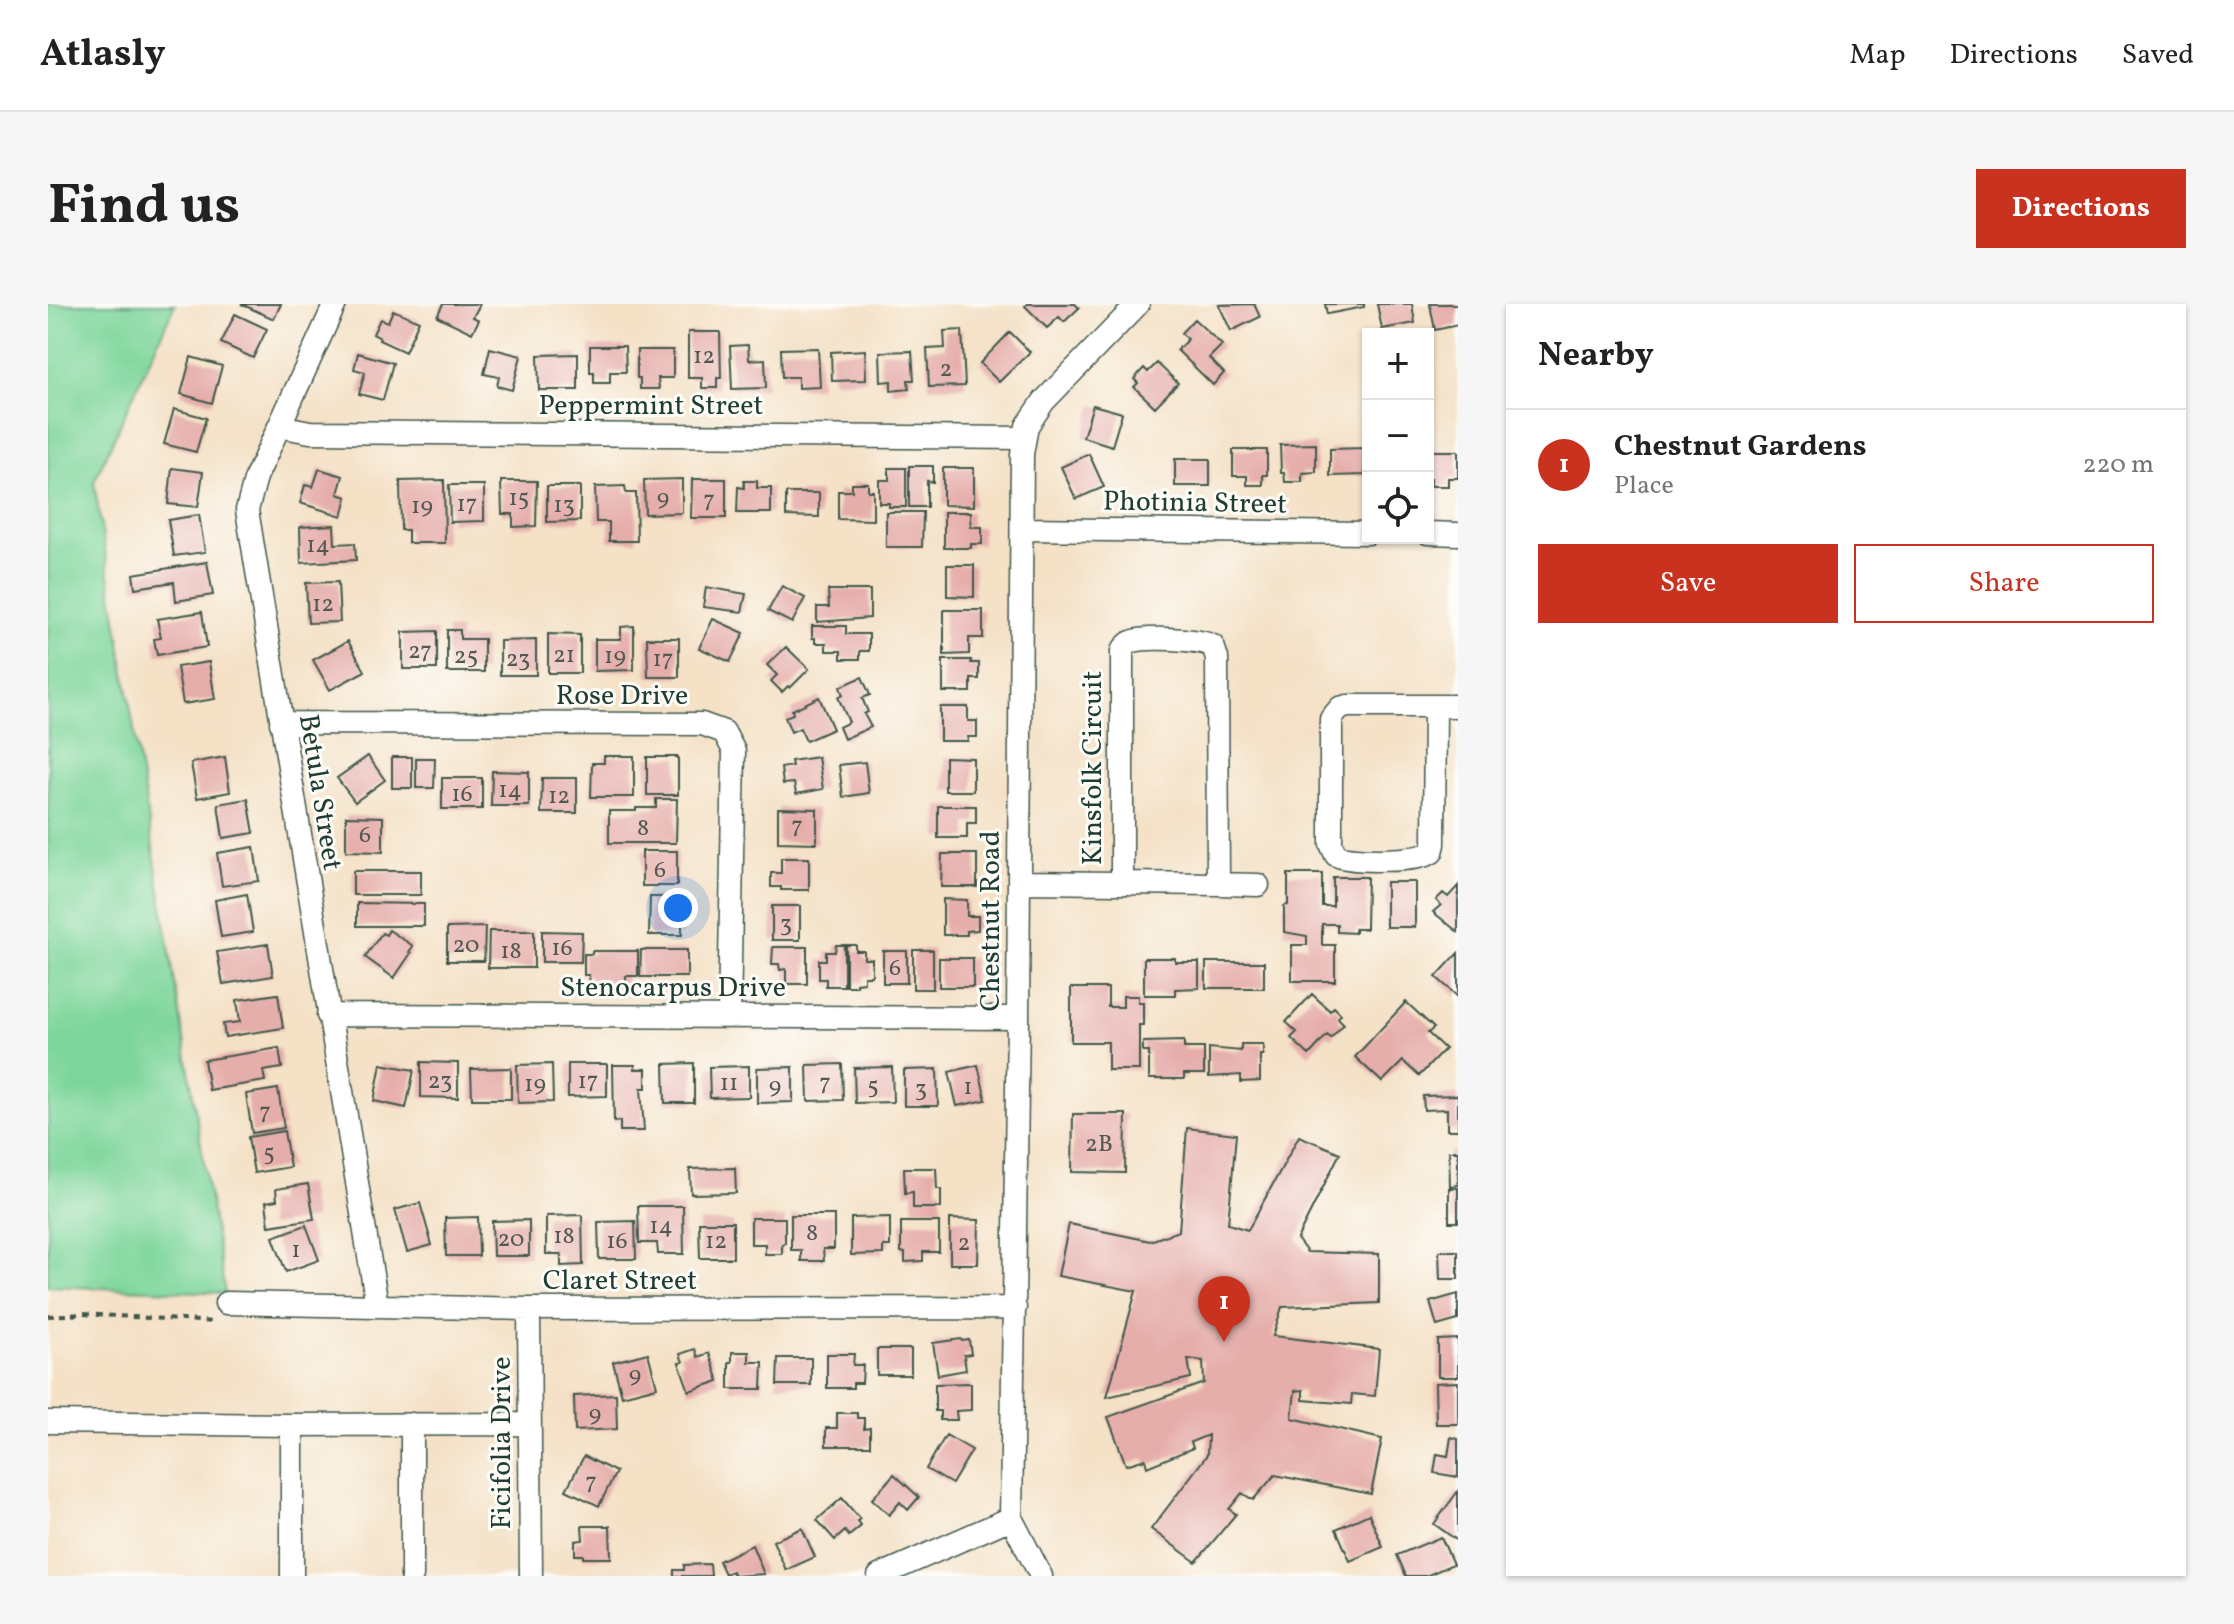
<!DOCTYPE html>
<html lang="en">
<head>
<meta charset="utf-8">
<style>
  :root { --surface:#fff; --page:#f6f6f6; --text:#222; --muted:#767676; --line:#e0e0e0; --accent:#c8321e }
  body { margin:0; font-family:Vollkorn,serif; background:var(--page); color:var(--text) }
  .controls { position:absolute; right:24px; top:24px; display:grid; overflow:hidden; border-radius:0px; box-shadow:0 2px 6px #0004 }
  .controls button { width:72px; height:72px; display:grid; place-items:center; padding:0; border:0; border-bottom:2px solid var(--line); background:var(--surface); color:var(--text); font:40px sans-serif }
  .you { position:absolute; left:630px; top:604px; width:28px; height:28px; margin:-20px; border:6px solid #fff; border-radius:50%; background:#1a73e8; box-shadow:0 0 0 12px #1a73e833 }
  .badge { display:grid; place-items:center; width:52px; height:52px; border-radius:50%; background:var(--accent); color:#fff; font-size:26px; font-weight:700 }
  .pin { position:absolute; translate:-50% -66px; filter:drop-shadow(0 2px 4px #0008) }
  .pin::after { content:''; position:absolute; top:42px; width:28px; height:24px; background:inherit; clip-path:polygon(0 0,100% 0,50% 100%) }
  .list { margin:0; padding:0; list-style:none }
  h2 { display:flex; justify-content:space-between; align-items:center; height:104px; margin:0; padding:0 32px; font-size:34px }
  h2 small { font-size:26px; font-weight:400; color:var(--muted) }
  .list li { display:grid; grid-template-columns:52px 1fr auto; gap:24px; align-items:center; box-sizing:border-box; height:112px; padding:0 32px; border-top:2px solid var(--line) }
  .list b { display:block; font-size:30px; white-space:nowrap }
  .list p { margin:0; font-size:26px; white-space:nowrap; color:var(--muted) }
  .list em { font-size:26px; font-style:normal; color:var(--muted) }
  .actions { display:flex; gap:16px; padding:24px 32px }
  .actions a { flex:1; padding:18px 0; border:2px solid var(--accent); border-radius:0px; text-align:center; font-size:28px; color:var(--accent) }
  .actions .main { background:var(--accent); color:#fff }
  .icon { flex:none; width:44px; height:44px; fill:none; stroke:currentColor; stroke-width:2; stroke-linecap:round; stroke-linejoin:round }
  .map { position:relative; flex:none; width:1410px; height:1272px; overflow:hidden; border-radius:0px }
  header { display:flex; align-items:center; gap:48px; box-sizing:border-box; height:112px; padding:0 40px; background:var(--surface); border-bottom:2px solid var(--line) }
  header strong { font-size:38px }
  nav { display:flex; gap:44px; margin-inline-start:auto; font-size:28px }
  .intro { display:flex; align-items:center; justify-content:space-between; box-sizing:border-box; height:192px; padding:0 48px }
  h1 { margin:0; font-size:56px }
  .button { padding:20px 36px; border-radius:0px; background:var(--accent); color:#fff; font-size:28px; font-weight:700 }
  main { display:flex; gap:48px; padding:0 48px }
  aside { flex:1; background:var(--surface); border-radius:0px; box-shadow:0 2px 6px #0004 }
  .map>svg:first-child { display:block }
  .green { fill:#7cd59a; stroke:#4e8967; stroke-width:2 }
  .building { fill:#e6aeab }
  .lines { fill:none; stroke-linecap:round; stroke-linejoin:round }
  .minor-casing { stroke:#3f564a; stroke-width:25 }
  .path { stroke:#3f564a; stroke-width:4; stroke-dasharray:6 6; stroke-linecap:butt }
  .minor { stroke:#fff; stroke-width:22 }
  .labels { text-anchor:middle; stroke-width:6; stroke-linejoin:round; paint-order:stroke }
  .number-label { font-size:24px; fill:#515952 }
  .street-label { font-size:28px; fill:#1f3d34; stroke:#fdfcf7 }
</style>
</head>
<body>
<header>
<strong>Atlasly</strong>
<nav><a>Map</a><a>Directions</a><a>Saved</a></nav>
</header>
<div class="intro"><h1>Find us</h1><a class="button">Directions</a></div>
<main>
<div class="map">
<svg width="1410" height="1272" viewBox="0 0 1410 1272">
  <rect width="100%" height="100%" fill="#fdfcf7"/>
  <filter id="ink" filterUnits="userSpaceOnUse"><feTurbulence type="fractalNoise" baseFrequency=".0125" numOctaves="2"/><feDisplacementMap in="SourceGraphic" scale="16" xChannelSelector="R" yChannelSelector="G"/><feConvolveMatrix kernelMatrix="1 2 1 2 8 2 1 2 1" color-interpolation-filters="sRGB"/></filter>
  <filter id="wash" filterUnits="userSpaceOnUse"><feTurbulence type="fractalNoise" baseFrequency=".006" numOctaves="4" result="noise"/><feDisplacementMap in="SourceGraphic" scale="32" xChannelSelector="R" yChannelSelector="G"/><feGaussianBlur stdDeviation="1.8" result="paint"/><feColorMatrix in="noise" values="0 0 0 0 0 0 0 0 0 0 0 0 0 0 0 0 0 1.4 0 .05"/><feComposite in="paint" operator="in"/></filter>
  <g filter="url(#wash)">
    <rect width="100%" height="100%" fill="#f4e1c6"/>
    <path class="green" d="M0 0H127L46 178 177 989 0 982Z"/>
    <g id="blocks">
      <path class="building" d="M193 0H233L226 15Z
        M395 0H432L425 13 431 16 424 29 389 12Z
        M979 0H1027L1031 4 1016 18 1011 13 999 24 977 2Z
        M1206 0 1212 13 1183 27 1171 1Z
        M1277 0H1316V3L1279 10Z
        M1329 0H1364L1367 19 1334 25Z
        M1382 0H1410V21L1387 26Z
        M345 6 371 17 357 48 331 36 332 34 325 30 332 15 340 18Z
        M187 10 219 25 205 54 173 39Z
        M1146 15 1174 41 1161 54 1176 69 1165 81 1129 46 1140 35 1133 29Z
        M914 26 917 82 881 83 879 45 897 44 896 27Z
        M640 28H672L673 74H669V84H654V74H640Z
        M962 28 982 48 951 78 932 59Z
        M700 41 701 56 717 55 718 84 684 85 682 42Z
        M542 42H577L578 68H562V79H546V68H542Z
        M442 44 473 52 464 86 449 82 451 73 436 70Z
        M770 44 772 83 750 84V73H734L733 45Z
        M589 46H625V74H610L611 85H592V74H589Z
        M817 46 818 76 784 77 783 48Z
        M864 47 866 76H860L861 85 843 87V77L833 78 832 48Z
        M310 49 345 59 335 96 311 90 317 68 306 65Z
        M530 50V86H491L490 51Z
        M143 53 174 62 164 99 133 90Z
        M1109 59 1130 79 1107 103 1086 83 1090 79 1086 75 1096 64 1100 68Z
        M1045 101 1074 109 1064 142 1035 133Z
        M126 105 158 114 148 148 116 140Z
        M1268 140V168L1254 169V178H1237L1236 169H1233L1232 141Z
        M1316 144 1317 171 1282 172V145Z
        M1185 146H1219V171H1215V181H1199V172H1185Z
        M1380 147H1410V174H1400V182H1383V174H1380Z
        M1041 150 1056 183 1028 195 1013 163Z
        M1127 155H1162V182H1127Z
        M861 162H885V178L879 177V203H861Z
        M124 164 155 168 150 203 120 200Z
        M841 164H858V203H841V199H831V176H841Z
        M895 164H926V202L895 201Z
        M271 165 295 172 290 190 299 193 294 212 252 199 257 181 265 183Z
        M634 175V209L597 210 596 176Z
        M644 175H678V214H643Z
        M396 176 397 239H360V226H353L352 177Z
        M453 177H489L488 222 465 223V210H454Z
        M696 177H709V184H723V209H689L690 183 696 184Z
        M804 179H820V187H825V216L790 215V187H804Z
        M401 181H436V217L402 218Z
        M499 182H532V217L499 218Z
        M577 182 578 189H588L589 237H561V218H548L547 183Z
        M738 189H771V213L738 212Z
        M838 208H875L874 243H838Z
        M896 208H923V223H934V240H923V244H896Z
        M151 211 157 248 126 252 120 216Z
        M286 221 287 240 307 239 308 256 253 259 252 223Z
        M159 258 165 291 128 297 126 278 87 284 85 270Z
        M899 261H926V293L899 292Z
        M290 278 292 318 260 319 258 279Z
        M734 282 757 294 744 319 720 307Z
        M658 283 698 290 694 308 655 303Z
        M780 286H822V314L769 318V303H781Z
        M896 306H935V334H921V350L896 351Z
        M154 308 159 343 109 351 106 335 113 334 109 315Z
        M665 315 696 329 682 358 651 344Z
        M586 322V366L547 367V335H573V323Z
        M764 322H798V330H821V347H812V355H793V347H778V339H767V334H764Z
        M399 326H412V335H436V368H399Z
        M389 327V365H355V328Z
        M500 330 532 331V369H500Z
        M599 334H631V373H600Z
        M488 336V371H452V337Z
        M300 337 317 367 282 386 265 356Z
        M738 343 761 365 742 384 740 382 734 388 723 377 729 371 719 361Z
        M895 356H923V359H931V375H923V388H895Z
        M161 358 167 395 135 400 129 363Z
        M814 373 822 391 814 394 820 408 816 410 823 423 796 435 791 423 801 418 790 393 795 391 792 383Z
        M771 393 785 425 758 437 752 424 743 428 737 413 745 410 744 406Z
        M892 403H920V417H929V433H920V437H892Z
        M320 452 337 476 307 498 289 474Z
        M556 452H586V493H543L544 459H556Z
        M177 453 182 488 149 494 143 459Z
        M344 453H364V484H344Z
        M599 453H630V491H599Z
        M770 453 775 485 748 490 746 479 735 480 733 464 744 462 743 457Z
        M897 453 925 454V487H897Z
        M368 454H387L386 484H368Z
        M817 458 821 489 795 493 791 461Z
        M444 467 481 468V502H443Z
        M394 474H434V505H394Z
        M494 474H529V509H493Z
        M200 495 206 529 175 534 170 500Z
        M608 495H629L628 539H561V507H588V504H608Z
        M890 502H928V519H919V534H890Z
        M730 504 769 505V539L730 538Z
        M298 512 335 513V548L298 547Z
        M206 543 211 577 174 582 169 549Z
        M594 547H629V582H594Z
        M894 550H929V583H893Z
        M733 554H761V586H733V583H723V569H733Z
        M305 567H373V591H305Z
        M1240 570H1274V602H1285V573H1319L1318 625H1307V629L1289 628V620H1274V641H1287V677H1244V641H1259V632L1236 628V602L1240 601Z
        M1338 578H1367V623H1338Z
        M1410 582V628L1385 608 1393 601 1388 596 1395 589 1400 593Z
        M199 590 205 628 173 633 167 596Z
        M602 593H634V631H601Z
        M895 595 919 596V612H930V626L919 627V631H895Z
        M309 599 376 600V622H309Z
        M724 602H752V636H724Z
        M437 623 436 657H399V624Z
        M341 626 365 642 361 648 363 649 346 674 317 653 334 629 338 631Z
        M441 627H486V664H440Z
        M494 627 534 628 533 658H494Z
        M220 640 225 672 175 680 169 648Z
        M788 641H796V682H778V675H771V656H778V648H787Z
        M798 641H808V647H816V655H824V672H816V678L808 679V682H798Z
        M725 643H759V680H738V665L732 666 731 660H724Z
        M593 646H639V673H592Z
        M865 646H885V685H865Z
        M544 647H590V672H578V682H542L541 671H536V650H544Z
        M835 647H859V679H835Z
        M1410 649V693L1388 673Z
        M891 654H925V683H891Z
        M1096 654H1127V658H1151V684L1127 685V691H1096Z
        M1158 658H1216V684H1158Z
        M1023 684H1060V703H1075V692H1090V698H1095V721H1091V766H1060V738H1023Z
        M230 690 235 724 177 733 175 720 192 718 189 696Z
        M1264 690 1282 707 1286 703 1293 710 1290 714 1296 720 1283 734 1279 731 1261 751 1243 734 1249 728 1238 718Z
        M1358 698 1386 724 1380 729 1397 745 1371 772 1355 757 1334 778 1307 753Z
        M1136 737V744H1156V770H1136V775H1101V748H1095V738Z
        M1193 740H1215V751H1212V777L1193 778V771L1161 773V744L1193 747Z
        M231 744 234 764 215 767 217 777 161 786 156 756Z
        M373 758 410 759V794L373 793Z
        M646 759V799H617L616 760Z
        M333 760 366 766 358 804 326 797Z
        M504 760 505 798 470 799 469 761Z
        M520 760H559V792L520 793Z
        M794 760 795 796 760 797 759 761Z
        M565 761H587V765H598V784H593L596 827H572V817L566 818Z
        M930 761 938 796 909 802 901 768Z
        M701 762V793L662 794 661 763Z
        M745 763V798L709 799V764Z
        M844 763 845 798 807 799 806 764Z
        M463 764V795H424L423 765Z
        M889 765 890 802H856V766Z
        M230 785 236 824 204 829 198 790Z
        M1410 791V826H1399V805L1376 806 1375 792Z
        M1025 810H1078L1077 869 1024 868Z
        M1139 824 1188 830 1180 920 1200 926 1251 832 1292 849 1249 935 1259 948 1331 950V999L1234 1003 1225 1032 1331 1045 1327 1092 1304 1090 1303 1100 1255 1096V1086L1247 1087 1244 1114 1334 1135 1323 1190 1227 1171 1205 1196 1194 1189 1181 1205 1188 1210 1148 1258 1103 1225 1159 1151 1160 1131 1143 1138 1145 1144 1099 1163 1097 1155 1078 1161 1060 1113 1156 1079 1155 1057 1140 1055 1143 1074 1059 1093 1088 987 1010 972 1021 920 1102 937 1131 927Z
        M236 827 242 863 206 869 200 833Z
        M1401 847H1410V881L1402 882Z
        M687 864 688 889 643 890 642 865Z
        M856 864H888L889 885H893V904H865V888L857 889Z
        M260 880 266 915 221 922 218 898 229 896 228 885Z
        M1401 884H1410V918H1401Z
        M372 899 384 941 359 948 347 906Z
        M590 902H635L636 950H610L609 939H591Z
        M534 911 535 961 513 962V950H498V912Z
        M743 911H786V945H775L776 957H753V946H743Z
        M430 913 431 952H398L397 914Z
        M842 913V942H835V950L803 951V914Z
        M703 914H737V939L734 940V950H717V940H703Z
        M902 915 931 916 930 960H902Z
        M481 916V952H445L444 917Z
        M587 917 588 955H551L550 918Z
        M651 918H685V954H652Z
        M853 918H891V948H875V957L857 958V949L853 948Z
        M258 921 271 956 238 968 225 933Z
        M1391 947H1410V975H1392Z
        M1410 990V1016L1389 1022 1382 998Z
        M913 1035 914 1037 921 1036 923 1050 916 1051 918 1066 890 1071 885 1039Z
        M1410 1035V1073H1390V1036Z
        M647 1045 650 1053 661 1049 671 1077 641 1087 631 1059 635 1058 632 1050Z
        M829 1045H863V1071H829Z
        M684 1048H701V1058H715L714 1085H681V1058H684Z
        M600 1049 609 1083 574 1092 565 1058Z
        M779 1050H806L805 1061H815L814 1079H805V1084H779Z
        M730 1054H763V1081H729Z
        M1410 1078V1120H1388L1387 1079Z
        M923 1079V1106L908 1107 909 1116H892V1107H887V1080Z
        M568 1090 569 1125 527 1127 526 1092Z
        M789 1109H809V1114H816V1125L822 1124V1142H778V1124H789Z
        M898 1131 924 1146 904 1180 878 1165Z
        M1403 1133 1410 1135V1173L1386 1169 1389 1150 1400 1152Z
        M536 1152 568 1168 551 1202 518 1186Z
        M846 1170 871 1193 860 1206 852 1198 841 1211 824 1195Z
        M1410 1187V1237L1386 1220Z
        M794 1194 812 1215 809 1217 813 1222 801 1232 797 1227 787 1236 769 1216Z
        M1321 1210 1335 1243 1302 1257 1288 1225Z
        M534 1222H562L563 1254H535V1251H527V1237L535 1236Z
        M754 1224 767 1253 738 1266 725 1237Z
        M1393 1233 1405 1260 1378 1272H1358L1349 1251Z
        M704 1241 716 1270 686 1272 684 1267 677 1270 671 1257Z
        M662 1260 663 1272H626V1266H636V1261Z"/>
    </g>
  </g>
  <g filter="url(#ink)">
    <use href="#blocks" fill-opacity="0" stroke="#3f564a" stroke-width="2"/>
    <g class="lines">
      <defs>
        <path id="minor" d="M287 0 208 173 199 206 329 1001
          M231 122 262 128 975 134
          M974 225 1320 229
          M1380 229 1410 230
          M1387 403 1386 540 1384 548C1371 558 1302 558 1288 551L1283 540V415L1292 404 1300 402H1410
          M233 419 654 420 676 428 686 447 681 712
          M971 578 1170 580 1169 354 1165 342C1153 335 1097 332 1083 338 1079 340 1077 343 1074 347V579
          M1170 580 1210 581
          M280 711 970 714
          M178 999 481 1005 967 1004
          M481 1005 483 1272
          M0 1118 244 1121 482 1120
          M244 1121V1272
          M364 1272V1120
          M831 1272 963 1214
          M993 1272 963 1214 970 714 974 150 979 122 996 97 1090 0"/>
      </defs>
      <use href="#minor" class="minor-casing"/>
      <path class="path" d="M0 1012 35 1010 167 1018"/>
      <use href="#minor" class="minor"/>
    </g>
  </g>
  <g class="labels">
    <g class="number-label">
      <text x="656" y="59">12</text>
      <text x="898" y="72">2</text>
      <text x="471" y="201">15</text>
      <text x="615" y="201">9</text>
      <text x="661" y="203">7</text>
      <text x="419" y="207">17</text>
      <text x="516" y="208">13</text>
      <text x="374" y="209">19</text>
      <text x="270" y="248">14</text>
      <text x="275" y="307">12</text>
      <text x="372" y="354">27</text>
      <text x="516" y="358">21</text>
      <text x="418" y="359">25</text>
      <text x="567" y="359">19</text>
      <text x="470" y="362">23</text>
      <text x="615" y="362">17</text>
      <text x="462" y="493">14</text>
      <text x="414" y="497">16</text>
      <text x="511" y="499">12</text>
      <text x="749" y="529">7</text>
      <text x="595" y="531">8</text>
      <text x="317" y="538">6</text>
      <text x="612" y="573">6</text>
      <text x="738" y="627">3</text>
      <text x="418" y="648">20</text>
      <text x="514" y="651">16</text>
      <text x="463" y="654">18</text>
      <text x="847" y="671">6</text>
      <text x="392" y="784">23</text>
      <text x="540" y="784">17</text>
      <text x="681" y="786">11</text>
      <text x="777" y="786">7</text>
      <text x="487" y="787">19</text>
      <text x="727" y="789">9</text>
      <text x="825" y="789">5</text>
      <text x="920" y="790">1</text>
      <text x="873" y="792">3</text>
      <text x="217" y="815">7</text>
      <text x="1051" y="847">2B</text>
      <text x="221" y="856">5</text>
      <text x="613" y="929">14</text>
      <text x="764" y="936">8</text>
      <text x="516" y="939">18</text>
      <text x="463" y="942">20</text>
      <text x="569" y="944">16</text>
      <text x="668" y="944">12</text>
      <text x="916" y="946">2</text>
      <text x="248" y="953">1</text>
      <text x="587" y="1078">9</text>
      <text x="547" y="1117">9</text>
      <text x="543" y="1185">7</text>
    </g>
    <g class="street-label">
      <text x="603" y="110">Peppermint Street</text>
      <text transform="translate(1147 197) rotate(1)" y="10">Photinia Street</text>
      <text x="574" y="400">Rose Drive</text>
      <text transform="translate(1043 464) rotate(-90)" y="10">Kinsfolk Circuit</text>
      <text transform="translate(274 488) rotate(81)" y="10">Betula Street</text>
      <text transform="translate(941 617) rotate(-90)" y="10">Chestnut Road</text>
      <text x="625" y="692">Stenocarpus Drive</text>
      <text x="572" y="985">Claret Street</text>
      <text transform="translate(452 1139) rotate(-90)" y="10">Ficifolia Drive</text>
    </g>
  </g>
</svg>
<div class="controls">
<button>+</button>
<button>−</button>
<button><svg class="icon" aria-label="locate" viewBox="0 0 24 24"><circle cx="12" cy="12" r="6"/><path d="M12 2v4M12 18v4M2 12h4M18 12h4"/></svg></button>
</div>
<div class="you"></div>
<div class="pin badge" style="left:1176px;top:1038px">1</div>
</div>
<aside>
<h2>Nearby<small></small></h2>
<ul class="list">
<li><span class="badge">1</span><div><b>Chestnut Gardens</b><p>Place</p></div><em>220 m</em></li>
</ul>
<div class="actions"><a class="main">Save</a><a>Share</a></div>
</aside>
</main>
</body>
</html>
